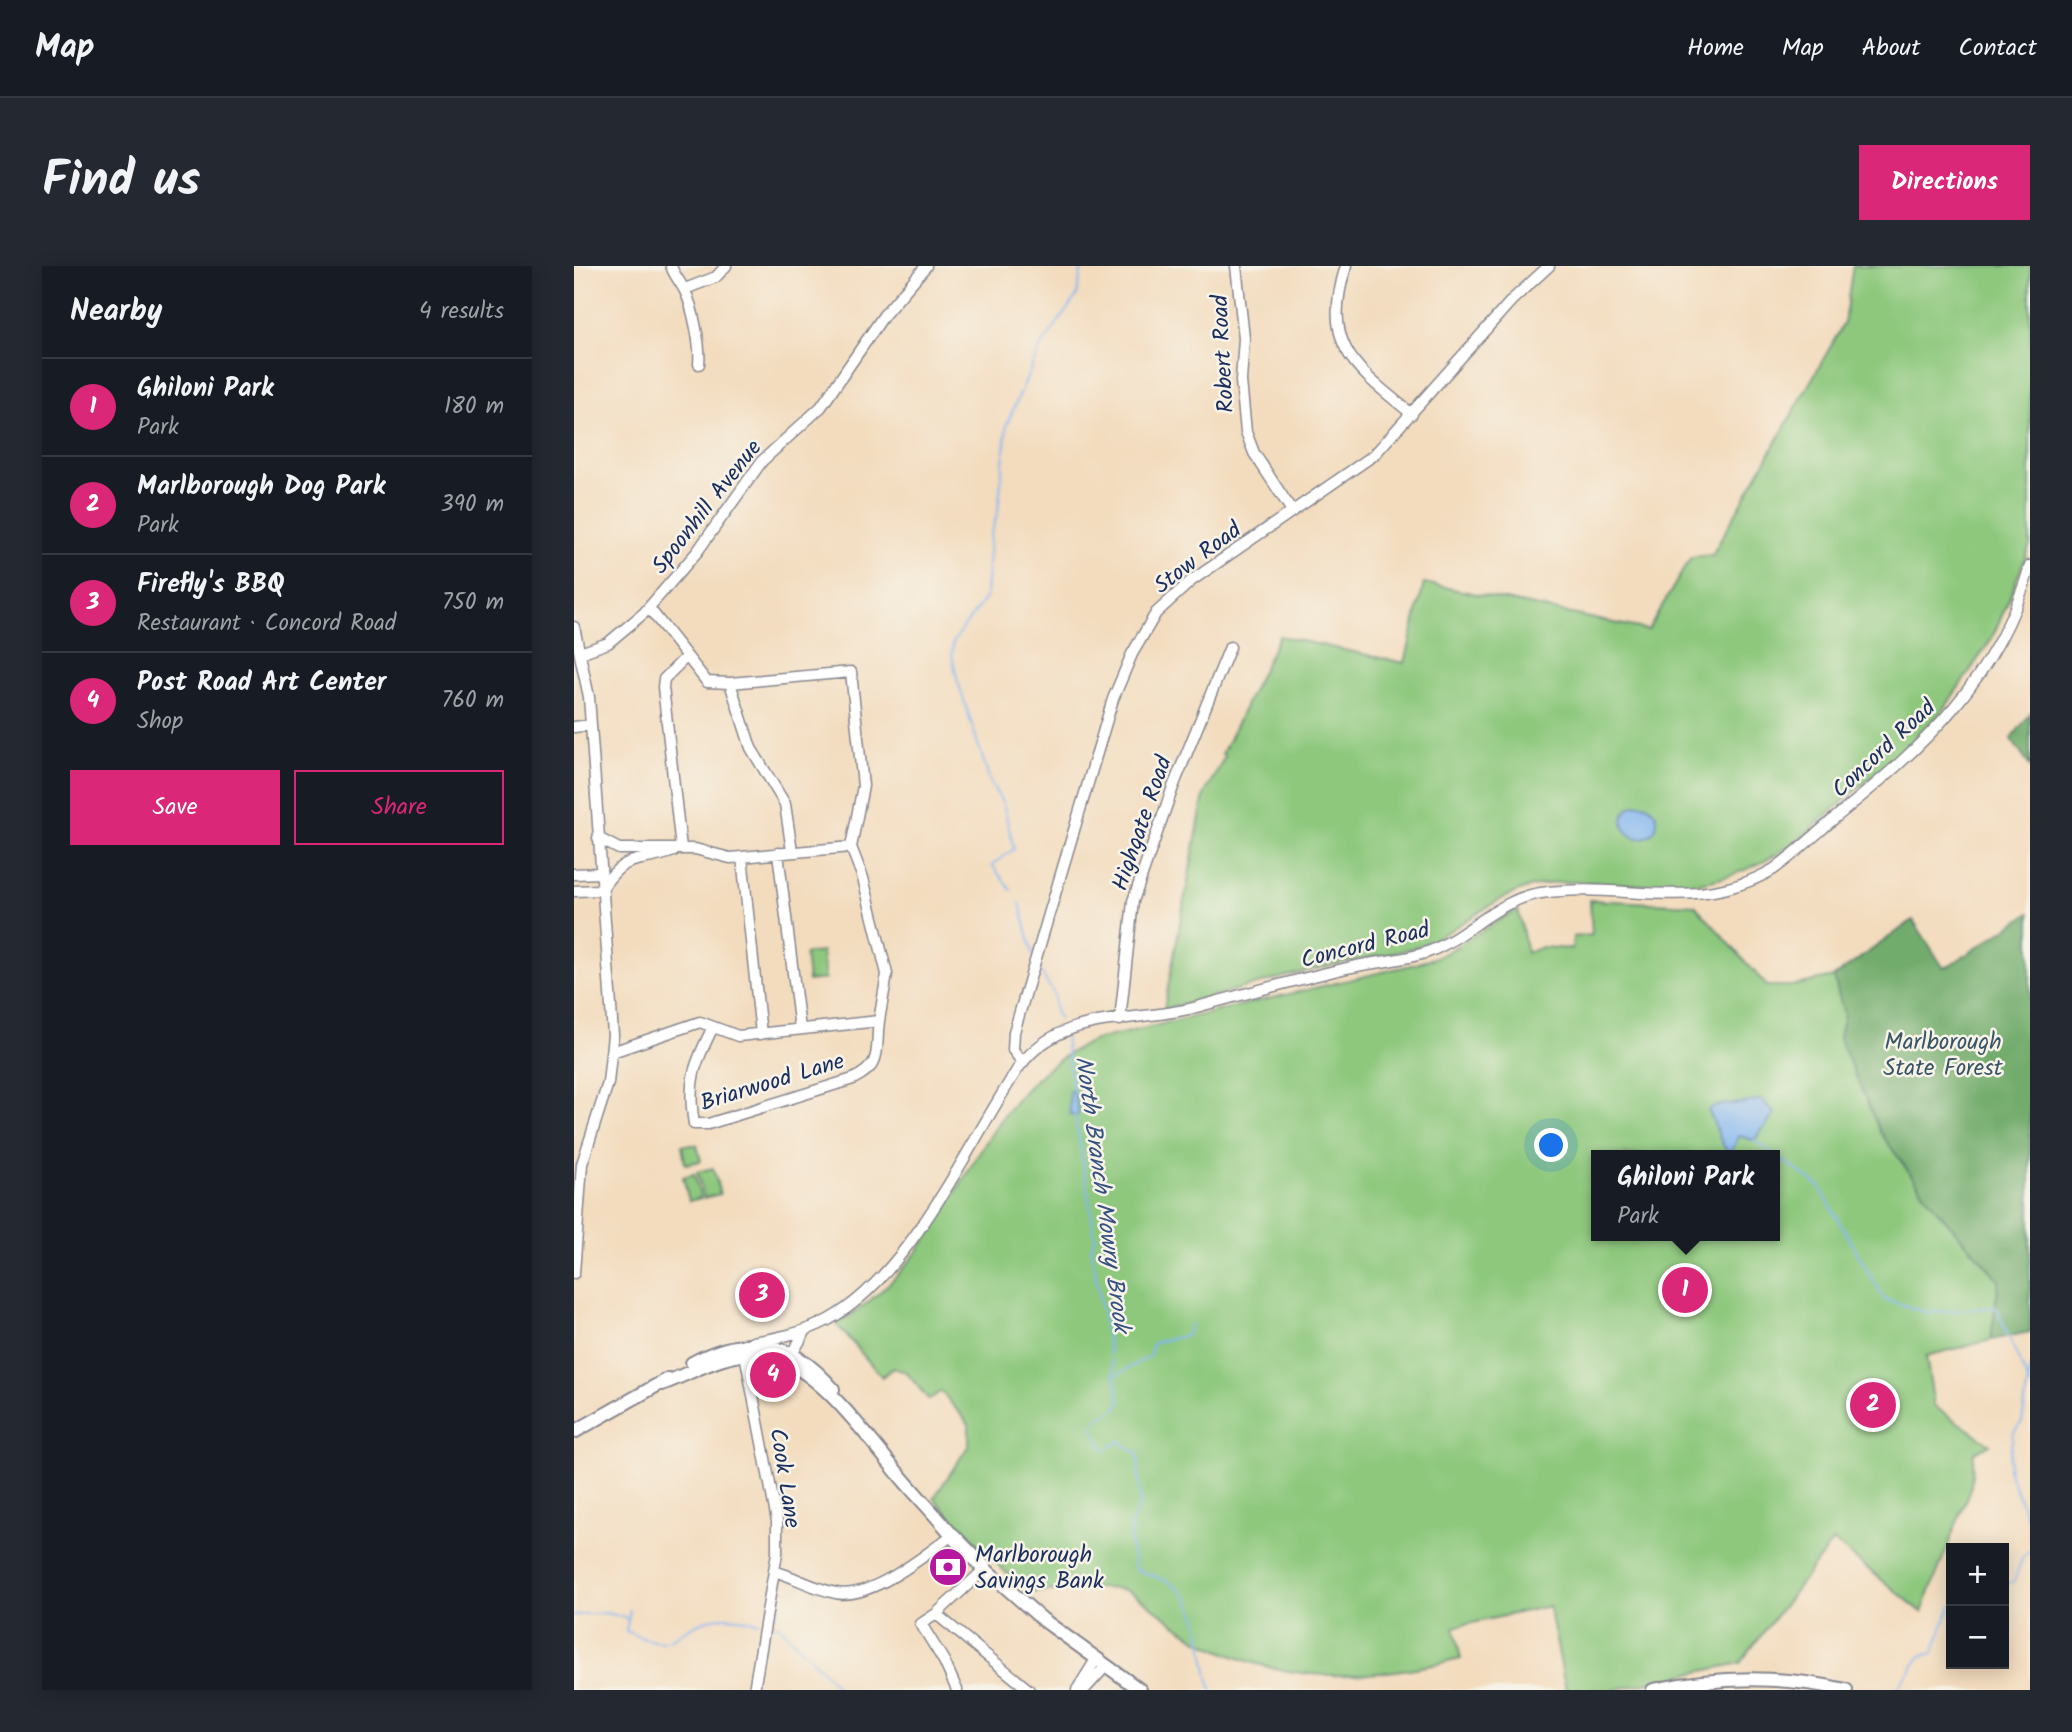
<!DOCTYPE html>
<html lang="en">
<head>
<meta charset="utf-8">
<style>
  :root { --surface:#171b24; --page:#242831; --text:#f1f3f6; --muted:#9ea1a6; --line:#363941; --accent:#db2777 }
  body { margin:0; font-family:Kalam,sans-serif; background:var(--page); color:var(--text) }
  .controls { position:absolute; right:21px; bottom:21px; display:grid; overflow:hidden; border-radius:0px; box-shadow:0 4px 18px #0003 }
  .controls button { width:63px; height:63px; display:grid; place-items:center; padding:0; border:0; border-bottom:2px solid var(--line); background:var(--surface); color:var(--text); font:35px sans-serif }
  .you { position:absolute; left:978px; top:880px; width:24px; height:24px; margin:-18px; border:5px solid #fff; border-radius:50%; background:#1a73e8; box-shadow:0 0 0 10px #1a73e833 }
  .badge { display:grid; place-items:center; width:46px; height:46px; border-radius:50%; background:var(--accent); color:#fff; font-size:23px; font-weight:700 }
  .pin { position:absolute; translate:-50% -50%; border:4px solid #fff; box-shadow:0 2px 7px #0006 }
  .popup { position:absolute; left:1017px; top:884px; width:189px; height:91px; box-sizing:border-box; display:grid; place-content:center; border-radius:0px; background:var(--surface); filter:drop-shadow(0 2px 5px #0005); font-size:23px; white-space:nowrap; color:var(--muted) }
  .popup b { font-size:26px; color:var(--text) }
  .popup::after { content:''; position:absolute; left:50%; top:100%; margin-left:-14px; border:14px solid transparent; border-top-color:var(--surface) }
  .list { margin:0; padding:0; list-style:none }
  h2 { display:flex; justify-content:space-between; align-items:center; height:91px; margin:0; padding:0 28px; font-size:30px }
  h2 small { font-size:23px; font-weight:400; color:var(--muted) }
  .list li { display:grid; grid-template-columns:46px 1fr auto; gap:21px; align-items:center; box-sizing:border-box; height:98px; padding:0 28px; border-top:2px solid var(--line) }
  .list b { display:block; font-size:26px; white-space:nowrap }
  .list p { margin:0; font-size:23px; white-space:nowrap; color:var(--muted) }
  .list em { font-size:23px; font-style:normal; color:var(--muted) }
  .actions { display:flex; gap:14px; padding:21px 28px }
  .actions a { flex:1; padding:16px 0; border:2px solid var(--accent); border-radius:0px; text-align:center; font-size:24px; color:var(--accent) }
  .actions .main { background:var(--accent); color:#fff }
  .map { position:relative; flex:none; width:1456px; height:1424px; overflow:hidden; border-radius:0px }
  header { display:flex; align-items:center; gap:42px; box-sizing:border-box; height:98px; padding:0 35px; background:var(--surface); border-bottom:2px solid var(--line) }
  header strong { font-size:33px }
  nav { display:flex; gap:38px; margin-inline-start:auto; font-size:24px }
  .intro { display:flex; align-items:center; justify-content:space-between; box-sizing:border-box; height:168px; padding:0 42px }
  h1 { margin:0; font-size:49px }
  .button { padding:18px 32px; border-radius:0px; background:var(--accent); color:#fff; font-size:24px; font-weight:700 }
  main { display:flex; gap:42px; padding:0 42px }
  aside { flex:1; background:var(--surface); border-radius:0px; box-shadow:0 4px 18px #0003 }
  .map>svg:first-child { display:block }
  .green { fill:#8dc87d; stroke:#547c6e; stroke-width:2; fill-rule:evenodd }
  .forest { fill:#72ac6c; stroke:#466e65; stroke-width:2 }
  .water { fill:#82b6f0; stroke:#4e72a7; stroke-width:2 }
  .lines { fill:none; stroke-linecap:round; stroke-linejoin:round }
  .stream { stroke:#82b6f0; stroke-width:2 }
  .minor-casing { stroke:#87868e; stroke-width:13 }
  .major-casing { stroke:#87868e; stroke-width:16 }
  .highway-casing { stroke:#87868e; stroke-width:18 }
  .minor { stroke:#fff; stroke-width:10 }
  .major { stroke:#fff; stroke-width:12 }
  .highway { stroke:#fff; stroke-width:14 }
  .labels { text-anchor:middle; stroke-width:5; stroke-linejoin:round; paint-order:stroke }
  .street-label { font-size:23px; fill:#1b2f5e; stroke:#f7f3e8 }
  .park-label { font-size:23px; fill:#385566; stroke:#f7f3e8 }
  .poi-label { font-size:23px; fill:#1b2f5e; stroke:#f7f3e8; text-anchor:start }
  .water-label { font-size:24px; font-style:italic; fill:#355182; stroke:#f7f3e8 }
</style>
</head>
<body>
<header>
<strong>Map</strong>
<nav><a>Home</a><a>Map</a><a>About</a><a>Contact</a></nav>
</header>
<div class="intro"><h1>Find us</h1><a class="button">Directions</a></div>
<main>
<aside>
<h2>Nearby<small>4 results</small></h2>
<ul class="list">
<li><span class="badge">1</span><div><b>Ghiloni Park</b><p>Park</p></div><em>180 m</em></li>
<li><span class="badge">2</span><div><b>Marlborough Dog Park</b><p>Park</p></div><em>390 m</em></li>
<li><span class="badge">3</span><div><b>Firefly's BBQ</b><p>Restaurant · Concord Road</p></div><em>750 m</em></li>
<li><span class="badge">4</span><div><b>Post Road Art Center</b><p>Shop</p></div><em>760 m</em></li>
</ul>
<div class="actions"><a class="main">Save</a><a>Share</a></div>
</aside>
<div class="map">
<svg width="1456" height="1424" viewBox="0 0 1456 1424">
  <rect width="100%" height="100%" fill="#f7f3e8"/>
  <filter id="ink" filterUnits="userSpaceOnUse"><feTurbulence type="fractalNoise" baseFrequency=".0143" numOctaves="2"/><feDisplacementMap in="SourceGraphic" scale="14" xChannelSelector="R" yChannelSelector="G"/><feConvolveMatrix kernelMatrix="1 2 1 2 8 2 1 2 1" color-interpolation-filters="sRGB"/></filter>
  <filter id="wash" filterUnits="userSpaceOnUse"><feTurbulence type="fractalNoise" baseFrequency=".00686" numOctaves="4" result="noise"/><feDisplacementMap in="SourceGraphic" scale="28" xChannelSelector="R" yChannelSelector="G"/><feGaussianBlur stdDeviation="1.57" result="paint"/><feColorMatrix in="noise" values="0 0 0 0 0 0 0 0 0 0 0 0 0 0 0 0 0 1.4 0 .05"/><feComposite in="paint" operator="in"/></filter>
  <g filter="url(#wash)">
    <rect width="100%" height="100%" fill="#f3dcbe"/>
    <path class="green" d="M1279 0H1456V279L1438 326 1418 372 1368 446 1336 478 1223 575C1183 604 1134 622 1084 620 1041 618 999 611 957 621 916 632 884 666 844 680 814 691 781 693 750 701 696 714 643 729 590 743L630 529 651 490 648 488 705 370 831 397 850 317 1074 364 1117 291 1138 289 1270 57Z
      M1016 634 1121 639 1193 720H1218L1260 711 1270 748 1266 772 1306 866 1362 943 1425 1014 1417 1074 1352 1090 1360 1140 1416 1178 1400 1186 1397 1220 1348 1346 1259 1275 1166 1397 1039 1424H992L975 1340 880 1361 887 1393C793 1414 714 1421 626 1375 609 1366 564 1327 551 1324 521 1319 485 1325 454 1326L406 1283 360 1232 395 1179V1158L367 1125 355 1134 332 1106 319 1102 308 1111 263 1059C293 1039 320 1016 342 987 399 912 428 813 521 774L842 698 868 689 944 643 953 687 968 681 998 683 999 671 1018 669ZM1022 889H1200V970H1022Z
      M248 686 251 713 234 715 231 688Z
      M108 879H123L127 895 111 898Z
      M139 902 146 928 130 932 123 906Z
      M120 908 127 932 115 935 109 911Z"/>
    <path class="forest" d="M1456 448V500L1437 473Z
      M1456 647V1066L1417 1074 1425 1014 1362 943 1306 866 1265 772 1270 748 1260 711 1339 654 1369 701H1373Z"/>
    <path class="water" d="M1049 555a17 17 0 1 1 34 0a17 17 0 1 1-34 0Z
      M499 824 505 846 502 850 496 849 495 825Z
      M1187 833 1201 848 1180 874 1165 870 1156 889C1144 875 1143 860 1134 844 1151 834 1168 841 1187 833Z"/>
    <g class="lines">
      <path class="stream" d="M437 624 418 599 440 583 429 537 417 518 384 416 378 390 379 376 412 331 416 271 424 245 433 158 465 84 503 29 508 0
        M446 637 459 689
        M466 705 480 728 481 745 486 754
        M491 772 499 826
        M501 849 521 971 517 983 536 1089
        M1180 874 1245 920 1310 1033 1354 1047 1422 1041 1456 1120
        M538 1094 546 1137 540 1144 522 1154 519 1163 529 1182 533 1183 545 1175 564 1188 566 1236 557 1260 556 1274 561 1303C572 1308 586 1311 596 1317 635 1340 624 1388 638 1424
        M1456 1102 1448 1156 1439 1167 1434 1204 1455 1257 1456 1273
        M541 1110 576 1090 579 1077 613 1069 617 1058
        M1430 1319 1440 1315 1449 1291 1456 1285
        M56 1344 52 1365C104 1391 96 1363 140 1352 154 1349 170 1353 184 1356
        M0 1349 33 1347 54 1353
        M201 1359 206 1360C225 1383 247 1400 265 1424
        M1322 1424 1347 1390 1359 1387 1377 1339"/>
    </g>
  </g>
  <g filter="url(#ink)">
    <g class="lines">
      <defs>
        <path id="minor" d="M97 0C101 11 106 15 111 25 119 41 127 81 125 98
          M662 0 670 72 667 115 672 166 680 187 718 245
          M772 0C747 80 780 101 838 148
          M111 23 142 11 152 0
          M75 342 133 416 156 417 277 406 289 520 277 581
          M0 361 15 431 39 769 34 817 8 898 0 1007
          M6 387 34 377 70 347 123 286 188 195 247 141 310 49 352 0
          M156 417 177 482 211 538 218 585
          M0 461 17 459
          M24 572 45 583H121L156 592 277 581 289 612 313 708 305 755 164 770 126 756 38 786
          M107 582 89 421 90 413 111 392
          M204 587 226 763
          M168 591 187 768
          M0 608 26 607
          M0 625 27 624C52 585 62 599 100 585
          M546 754 559 635 599 521 656 381
          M139 761C120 799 113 815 120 858H134L279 813C310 798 301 784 305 755
          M449 797 439 784 440 766 539 433 558 388 582 347 617 315 800 189 938 34 975 0
          M179 1076C202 1072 225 1068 246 1058 333 1018 393 879 445 801 488 743 556 758 619 742 670 728 721 714 773 702 799 696 825 695 851 687 892 673 923 633 967 627 1049 615 1123 649 1200 603 1222 587 1242 568 1262 551 1351 479 1423 414 1456 300
          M171 1088 203 1255V1287L180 1424
          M210 1089 221 1083 232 1064
          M200 1305C221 1311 241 1323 262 1327 296 1334 352 1289 378 1269
          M362 1348 411 1303
          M383 1424 370 1395 347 1358 362 1348 455 1424
          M503 1424 521 1395
          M510 1424 531 1401"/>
        <path id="major" d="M118 1097C175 1067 217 1074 259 1123
          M88 1118C120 1106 148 1087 184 1088 238 1091 289 1166 322 1205 340 1227 360 1247 378 1269
          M0 1166 94 1113
          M411 1303 468 1353 566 1424
          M1079 1424C1144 1410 1207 1409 1272 1424"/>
        <path id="highway" d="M378 1269 411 1303"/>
      </defs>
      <use href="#minor" class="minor-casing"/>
      <use href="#major" class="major-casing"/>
      <use href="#highway" class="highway-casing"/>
      <use href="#minor" class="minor"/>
      <use href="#major" class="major"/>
      <use href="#highway" class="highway"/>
    </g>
  </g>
  <defs>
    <symbol id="bank-disc" viewBox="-11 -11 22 22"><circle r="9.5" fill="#b5179e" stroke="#f7f3e8"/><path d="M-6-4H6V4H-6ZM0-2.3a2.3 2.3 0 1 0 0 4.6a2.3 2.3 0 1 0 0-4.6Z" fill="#fff"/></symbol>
  </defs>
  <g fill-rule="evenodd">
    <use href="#bank-disc" x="352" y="1279" width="44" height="44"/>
  </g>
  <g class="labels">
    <g class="street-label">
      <text transform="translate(648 88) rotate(-93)" y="8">Robert Road</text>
      <text transform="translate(132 240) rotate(-52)" y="8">Spoonhill Avenue</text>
      <text transform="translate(623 291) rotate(-37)" y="8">Stow Road</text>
      <text transform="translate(1309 482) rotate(-43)" y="8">Concord Road</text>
      <text transform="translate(567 557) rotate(-71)" y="8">Highgate Road</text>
      <text transform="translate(791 678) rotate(-14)" y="8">Concord Road</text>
      <text transform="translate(198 815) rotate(-17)" y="8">Briarwood Lane</text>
      <text transform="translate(212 1212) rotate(81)" y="8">Cook Lane</text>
    </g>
    <g class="park-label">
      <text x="1369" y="783">Marlborough<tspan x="1369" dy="26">State Forest</tspan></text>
    </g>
    <g class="poi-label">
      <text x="401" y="1296">Marlborough<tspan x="401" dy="26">Savings Bank</tspan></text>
    </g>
    <g class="water-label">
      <text transform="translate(529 928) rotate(82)" y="8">North Branch Mowry Brook</text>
    </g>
  </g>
</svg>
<div class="controls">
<button>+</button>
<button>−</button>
</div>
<div class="you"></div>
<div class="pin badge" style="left:1111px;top:1024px">1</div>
<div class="popup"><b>Ghiloni Park</b>Park</div>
<div class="pin badge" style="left:1299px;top:1139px">2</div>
<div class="pin badge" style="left:188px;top:1029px">3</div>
<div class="pin badge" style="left:199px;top:1109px">4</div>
</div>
</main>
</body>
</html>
